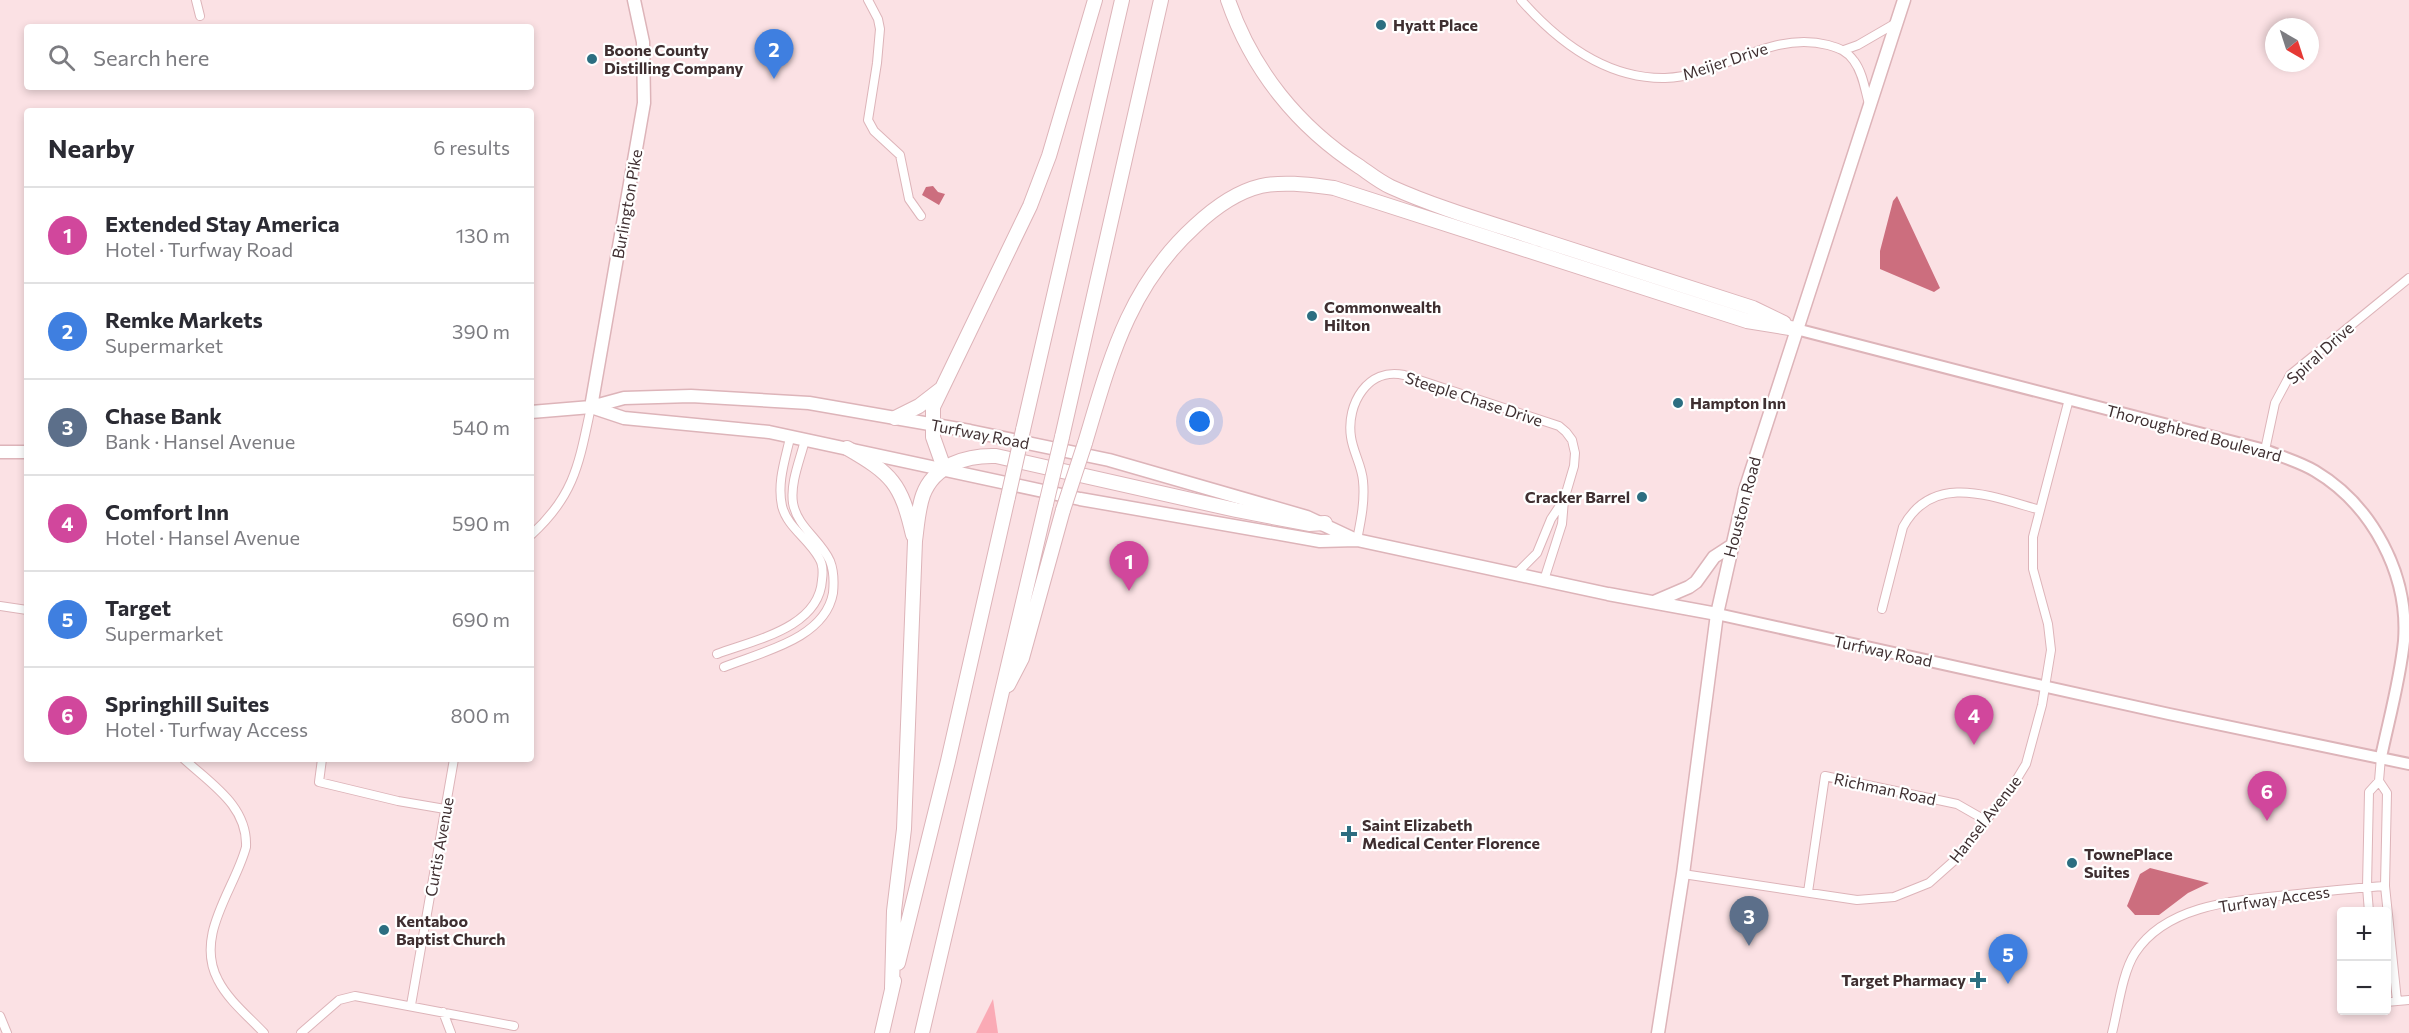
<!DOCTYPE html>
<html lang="en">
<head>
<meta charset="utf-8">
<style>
  :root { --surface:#fff; --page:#f2f2f3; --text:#2b2b33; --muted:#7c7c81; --line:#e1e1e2; --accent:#2c6e81 }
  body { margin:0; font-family:Commissioner,sans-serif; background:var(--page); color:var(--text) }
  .controls { position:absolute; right:18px; bottom:18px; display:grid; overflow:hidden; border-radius:6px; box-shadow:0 3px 9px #0003 }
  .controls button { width:54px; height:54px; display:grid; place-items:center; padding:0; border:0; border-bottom:2px solid var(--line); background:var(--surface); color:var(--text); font:30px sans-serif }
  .compass { position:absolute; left:2265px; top:18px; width:54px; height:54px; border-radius:50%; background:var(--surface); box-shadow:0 3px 9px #0003; rotate:141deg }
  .you { position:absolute; left:1200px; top:422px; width:21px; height:21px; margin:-15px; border:4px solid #fff; border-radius:50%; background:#1a73e8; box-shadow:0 0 0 9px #1a73e833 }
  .badge { display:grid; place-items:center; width:39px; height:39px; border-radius:50%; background:var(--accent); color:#fff; font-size:20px; font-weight:700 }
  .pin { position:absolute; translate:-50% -50px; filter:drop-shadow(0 2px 3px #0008) }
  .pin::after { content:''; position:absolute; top:32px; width:21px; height:18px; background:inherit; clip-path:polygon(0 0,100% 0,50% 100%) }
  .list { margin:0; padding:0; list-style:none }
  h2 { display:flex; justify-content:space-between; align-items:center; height:78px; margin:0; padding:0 24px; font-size:26px }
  h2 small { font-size:20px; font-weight:400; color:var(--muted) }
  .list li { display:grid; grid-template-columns:39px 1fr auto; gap:18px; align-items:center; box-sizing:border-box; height:96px; padding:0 24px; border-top:2px solid var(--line) }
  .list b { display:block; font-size:22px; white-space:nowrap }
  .list p { margin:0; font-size:20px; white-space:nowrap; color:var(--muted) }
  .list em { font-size:20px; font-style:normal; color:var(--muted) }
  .icon { flex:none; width:33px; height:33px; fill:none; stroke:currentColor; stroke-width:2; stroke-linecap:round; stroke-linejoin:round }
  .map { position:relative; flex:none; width:2409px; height:1033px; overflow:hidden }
  .search { position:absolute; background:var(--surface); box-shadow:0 3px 9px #0003; left:24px; top:24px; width:510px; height:66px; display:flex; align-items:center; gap:15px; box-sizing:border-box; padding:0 21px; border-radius:6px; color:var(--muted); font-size:22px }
  .panel { position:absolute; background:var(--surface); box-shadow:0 3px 9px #0003; left:24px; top:108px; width:510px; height:654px; border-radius:6px }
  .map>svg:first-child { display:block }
  .green { fill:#faaab5 }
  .water { fill:#cc6e7e }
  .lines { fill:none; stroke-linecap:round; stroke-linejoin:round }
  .street-casing { stroke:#ddb4b9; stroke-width:10 }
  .secondary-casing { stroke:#ddb4b9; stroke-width:14 }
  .primary-casing { stroke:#ddb4b9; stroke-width:15 }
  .highway-casing { stroke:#ddb4b9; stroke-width:16 }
  .street { stroke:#fff; stroke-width:8 }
  .secondary { stroke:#fff; stroke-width:10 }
  .primary { stroke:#fff; stroke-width:12 }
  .highway { stroke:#fff; stroke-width:14 }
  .highway-bridge-casing { stroke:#ddb4b9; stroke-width:16; stroke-linecap:butt }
  .highway-bridge { stroke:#fff; stroke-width:14 }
  .poi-dot { fill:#2c6e81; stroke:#fff; stroke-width:2 }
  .labels { text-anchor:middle; stroke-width:4.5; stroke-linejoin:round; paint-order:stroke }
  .poi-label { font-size:16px; font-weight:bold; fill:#3f2f31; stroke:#fff; text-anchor:start }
  .street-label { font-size:16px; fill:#3f2f31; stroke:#fff }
</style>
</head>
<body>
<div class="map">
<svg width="2409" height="1033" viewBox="0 0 2409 1033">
  <rect width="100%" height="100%" fill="#fbe1e4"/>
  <path class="green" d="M993 999 998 1033H976Z"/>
  <path class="water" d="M933 186 938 192 945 194 939 205 922 195 926 187Z
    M1897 196 1940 288 1934 292 1880 269V251L1893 201Z
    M2150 868 2209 883 2188 893 2159 915H2135L2127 906 2140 874Z"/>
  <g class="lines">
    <defs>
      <path id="street" d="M196 0 200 16
        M868 0 878 19 880 29 877 63 868 120 874 131 900 155 909 199 921 216
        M1521 0C1558 42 1607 79 1665 78 1722 76 1769 30 1828 45 1839 48 1847 51 1854 61 1863 73 1865 90 1869 104
        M1844 50 1858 45 1896 23
        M2265 450 2275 403 2290 375 2409 278
        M531 535C575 495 579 463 591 407
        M1357 540C1361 520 1365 501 1363 481 1362 466 1353 452 1351 437 1346 404 1368 367 1404 375L1559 426 1566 432 1572 440 1575 453 1574 466 1564 500 1562 524 1544 580
        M1516 574 1537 553 1551 519 1563 501
        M0 606 27 610
        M1882 609 1903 527C1933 471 1993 497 2040 510
        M717 654C754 640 819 628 822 580 823 573 823 564 819 558 809 539 787 527 782 506 777 483 785 460 790 438
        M724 667C761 652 825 639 833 593 834 583 834 571 830 561 821 540 797 527 793 503 790 483 800 460 805 440
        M184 759C211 784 248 806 246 847 235 889 194 935 218 980 228 1000 249 1017 264 1033
        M322 759 319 782 398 801 445 809
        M2379 781 2387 793 2385 886 2397 1001
        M1683 874 1857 900 1894 897 1929 883 1956 859 2012 787 2026 764 2042 705 2051 650 2048 624 2033 569V537L2069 399
        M1808 892 1825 776 1957 804 1985 820
        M2369 912 2367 887 2369 792 2379 781 2381 757
        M2386 1002 2409 1000
        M411 1005 454 759
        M443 1012 451 1033
        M0 1016 7 1033
        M301 1033 339 1000 355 996 514 1026
        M2112 1033C2118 1010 2122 973 2135 953 2168 902 2243 900 2298 894 2327 891 2356 888 2385 886"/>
      <path id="secondary" d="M1796 329 2265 450C2282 457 2300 462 2315 471 2372 505 2409 574 2404 641 2400 680 2389 719 2381 757
        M1717 614 2169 714 2409 764"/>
      <path id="primary" d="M591 407 624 418 769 432 1080 499 1320 541 1357 540 1608 594 1717 614
        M591 407 644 103 643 42 634 0
        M531 412 591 407 624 398 691 396 809 403 970 431 1109 460 1307 517 1356 540
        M0 452H27
        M1654 602 1689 587 1696 582 1714 557 1731 546
        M1658 1033 1683 874 1717 614 1745 490 1904 0"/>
      <path id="highway" d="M1228 0C1252 70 1298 127 1360 167 1370 174 1380 182 1391 187 1440 209 1494 224 1545 241 1614 263 1683 286 1753 308L1784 323
        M895 418 919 406 941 389
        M1023 430 1122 0
        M1062 437 1161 0
        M1085 443C1110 360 1128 287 1195 226 1213 209 1236 192 1261 186 1285 181 1310 185 1334 188L1747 321 1796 329
        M847 448C892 474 901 483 913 535
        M944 468 933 437V407L1030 206 1049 156 1095 0
        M1008 685 1022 658 1063 510
        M898 963 948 761 1008 497
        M892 988 894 911 904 829 915 541C917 526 918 509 923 495 934 465 967 455 996 456L1236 510 1309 524 1325 523
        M882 1033 894 981
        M922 1033 1046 504"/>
    </defs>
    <use href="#street" class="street-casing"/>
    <use href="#secondary" class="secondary-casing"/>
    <use href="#primary" class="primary-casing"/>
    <use href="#highway" class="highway-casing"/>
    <use href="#street" class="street"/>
    <use href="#secondary" class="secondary"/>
    <use href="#primary" class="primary"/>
    <use href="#highway" class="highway"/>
    <defs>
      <path id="highway-bridge" d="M1008 497 1023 430
        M1046 504 1062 437
        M1063 510 1085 443"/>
    </defs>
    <use href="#highway-bridge" class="highway-bridge-casing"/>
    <use href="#highway-bridge" class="highway-bridge"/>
  </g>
  <g class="poi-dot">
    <circle cx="1381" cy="25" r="6"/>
    <circle cx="592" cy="59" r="6"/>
    <circle cx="1312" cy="316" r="6"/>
    <circle cx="1678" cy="403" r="6"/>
    <circle cx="1642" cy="497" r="6"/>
    <path d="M1346 825h6v6h6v6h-6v6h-6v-6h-6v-6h6z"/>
    <circle cx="2072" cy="863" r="6"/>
    <circle cx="384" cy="930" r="6"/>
    <path d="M1975 971h6v6h6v6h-6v6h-6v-6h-6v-6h6z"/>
  </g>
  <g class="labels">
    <g class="poi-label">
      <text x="1393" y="31">Hyatt Place</text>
      <text x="604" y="56">Boone County<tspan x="604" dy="18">Distilling Company</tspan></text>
      <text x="1324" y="313">Commonwealth<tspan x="1324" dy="18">Hilton</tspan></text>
      <text x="1690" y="409">Hampton Inn</text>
      <text x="1630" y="503" text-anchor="end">Cracker Barrel</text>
      <text x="1362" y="831">Saint Elizabeth<tspan x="1362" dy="18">Medical Center Florence</tspan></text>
      <text x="2084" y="860">TownePlace<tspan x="2084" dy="18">Suites</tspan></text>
      <text x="396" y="927">Kentaboo<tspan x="396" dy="18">Baptist Church</tspan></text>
      <text x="1966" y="986" text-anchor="end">Target Pharmacy</text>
    </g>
    <g class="street-label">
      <text transform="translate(1725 61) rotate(-18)" y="6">Meijer Drive</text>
      <text transform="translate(627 204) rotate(-80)" y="6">Burlington Pike</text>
      <text transform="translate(2320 353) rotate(-42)" y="6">Spiral Drive</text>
      <text transform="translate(1474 399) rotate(18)" y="6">Steeple Chase Drive</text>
      <text transform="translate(2194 433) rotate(15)" y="6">Thoroughbred Boulevard</text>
      <text transform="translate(980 434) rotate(11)" y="6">Turfway Road</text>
      <text transform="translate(1742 507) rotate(-75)" y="6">Houston Road</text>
      <text transform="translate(1883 651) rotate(12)" y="6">Turfway Road</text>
      <text transform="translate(1885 789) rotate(12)" y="6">Richman Road</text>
      <text transform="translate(1985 819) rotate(-52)" y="6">Hansel Avenue</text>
      <text transform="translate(439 847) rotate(-80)" y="6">Curtis Avenue</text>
      <text transform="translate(2274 899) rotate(-8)" y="6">Turfway Access</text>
    </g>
  </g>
</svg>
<div class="controls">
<button>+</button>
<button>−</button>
</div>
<svg class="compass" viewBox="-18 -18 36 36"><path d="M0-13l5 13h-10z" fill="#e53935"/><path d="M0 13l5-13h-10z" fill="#7c7c81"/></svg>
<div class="you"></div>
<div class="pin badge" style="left:1129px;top:591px;background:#d1479c">1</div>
<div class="pin badge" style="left:774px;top:79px;background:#3f7fe0">2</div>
<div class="pin badge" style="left:1749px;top:946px;background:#5c6f8a">3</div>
<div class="pin badge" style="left:1974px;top:745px;background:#d1479c">4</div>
<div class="pin badge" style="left:2008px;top:984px;background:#3f7fe0">5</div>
<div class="pin badge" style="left:2267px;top:821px;background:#d1479c">6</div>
<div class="search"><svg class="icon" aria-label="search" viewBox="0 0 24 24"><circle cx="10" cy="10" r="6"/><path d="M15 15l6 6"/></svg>Search here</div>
<section class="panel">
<h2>Nearby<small>6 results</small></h2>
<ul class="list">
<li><span class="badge" style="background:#d1479c">1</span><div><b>Extended Stay America</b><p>Hotel · Turfway Road</p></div><em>130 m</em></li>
<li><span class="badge" style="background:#3f7fe0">2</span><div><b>Remke Markets</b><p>Supermarket</p></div><em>390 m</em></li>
<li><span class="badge" style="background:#5c6f8a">3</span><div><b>Chase Bank</b><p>Bank · Hansel Avenue</p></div><em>540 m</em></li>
<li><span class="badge" style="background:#d1479c">4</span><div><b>Comfort Inn</b><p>Hotel · Hansel Avenue</p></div><em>590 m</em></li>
<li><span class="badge" style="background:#3f7fe0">5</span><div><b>Target</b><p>Supermarket</p></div><em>690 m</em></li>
<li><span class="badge" style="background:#d1479c">6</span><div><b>Springhill Suites</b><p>Hotel · Turfway Access</p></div><em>800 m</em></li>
</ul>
</section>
</div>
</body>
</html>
